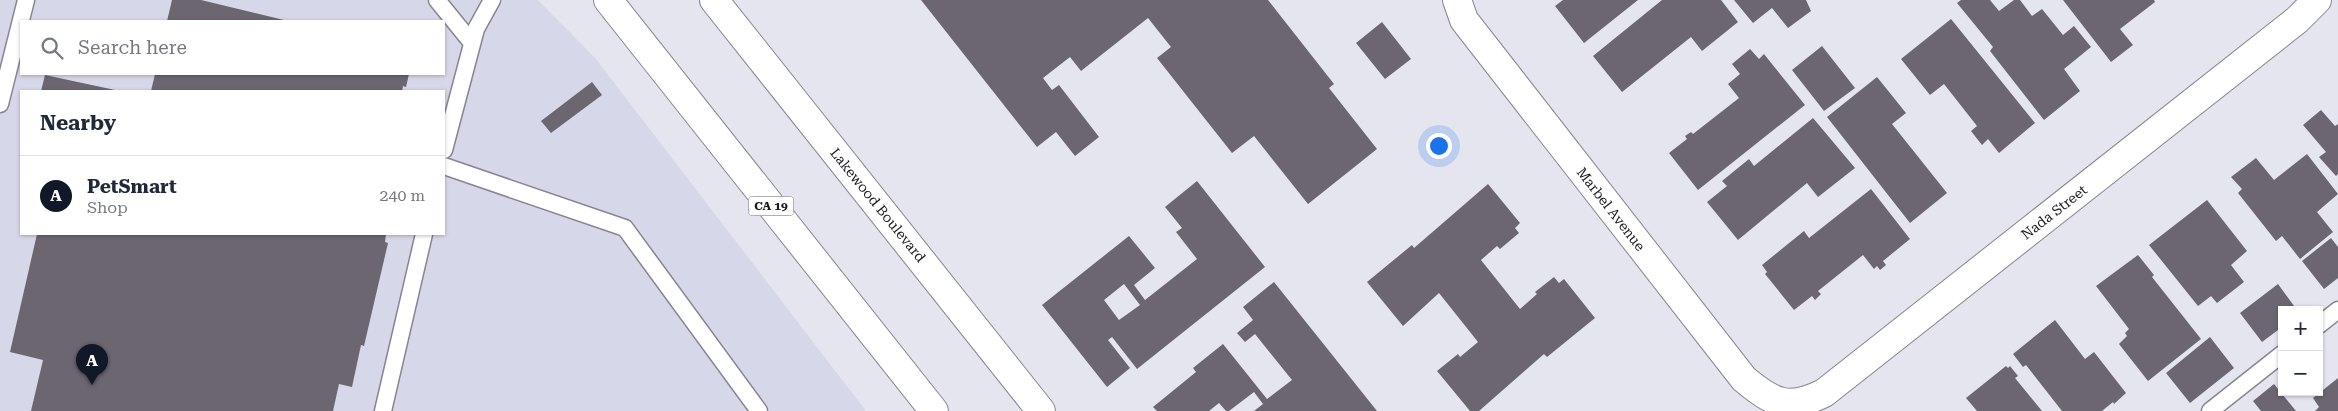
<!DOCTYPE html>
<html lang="en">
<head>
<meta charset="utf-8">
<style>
  :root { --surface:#fff; --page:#f2f2f3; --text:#1f2937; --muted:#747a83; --line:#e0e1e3; --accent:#111827 }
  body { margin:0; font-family:"Roboto Serif",serif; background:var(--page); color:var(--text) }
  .controls { position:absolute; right:15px; bottom:15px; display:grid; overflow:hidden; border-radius:0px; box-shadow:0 1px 4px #0004 }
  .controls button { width:45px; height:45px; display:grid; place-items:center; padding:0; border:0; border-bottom:1px solid var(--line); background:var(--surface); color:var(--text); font:25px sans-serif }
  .you { position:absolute; left:1438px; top:145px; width:18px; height:18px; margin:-12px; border:4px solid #fff; border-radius:50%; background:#1a73e8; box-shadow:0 0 0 8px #1a73e833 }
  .badge { display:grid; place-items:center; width:32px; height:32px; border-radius:50%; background:var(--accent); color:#fff; font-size:16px; font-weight:700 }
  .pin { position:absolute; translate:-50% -41px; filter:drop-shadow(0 1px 2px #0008) }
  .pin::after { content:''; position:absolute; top:26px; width:18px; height:15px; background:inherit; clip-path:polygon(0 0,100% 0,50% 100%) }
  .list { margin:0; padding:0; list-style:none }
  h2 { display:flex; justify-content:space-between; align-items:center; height:65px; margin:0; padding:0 20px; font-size:21px }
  h2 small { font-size:16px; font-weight:400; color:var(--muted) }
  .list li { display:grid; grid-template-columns:32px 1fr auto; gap:15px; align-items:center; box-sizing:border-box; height:80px; padding:0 20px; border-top:1px solid var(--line) }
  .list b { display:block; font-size:19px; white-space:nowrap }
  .list p { margin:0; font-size:16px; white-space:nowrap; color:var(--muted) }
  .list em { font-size:16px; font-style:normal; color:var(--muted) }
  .icon { flex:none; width:28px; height:28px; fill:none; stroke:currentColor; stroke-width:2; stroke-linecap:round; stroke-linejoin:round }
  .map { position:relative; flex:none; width:2338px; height:411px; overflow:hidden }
  .search { position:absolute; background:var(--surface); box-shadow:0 1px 4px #0004; left:20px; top:20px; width:425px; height:55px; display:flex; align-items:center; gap:12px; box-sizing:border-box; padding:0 18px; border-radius:0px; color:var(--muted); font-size:19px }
  .panel { position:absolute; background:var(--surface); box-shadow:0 1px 4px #0004; left:20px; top:90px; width:425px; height:145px; border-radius:0px }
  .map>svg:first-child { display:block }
  .built { fill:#d7d7ea; fill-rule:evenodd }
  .building { fill:#6b6670; fill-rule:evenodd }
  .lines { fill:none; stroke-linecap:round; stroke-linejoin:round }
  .service-casing { stroke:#868690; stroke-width:19 }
  .minor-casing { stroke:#868690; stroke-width:30 }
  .primary-casing { stroke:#868690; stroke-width:30 }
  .service { stroke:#fff; stroke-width:16 }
  .minor { stroke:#fff; stroke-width:28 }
  .primary { stroke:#fff; stroke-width:28 }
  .labels { text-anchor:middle; stroke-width:5; stroke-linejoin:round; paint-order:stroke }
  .shield { fill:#fff; stroke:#5f5f62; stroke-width:1 }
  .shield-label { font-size:12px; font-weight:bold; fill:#1a1a1e }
  .street-label { font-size:14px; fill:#1a1a1e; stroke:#fff }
</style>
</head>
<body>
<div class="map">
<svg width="2338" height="411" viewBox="0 0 2338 411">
  <rect width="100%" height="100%" fill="#e5e5f0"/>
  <path class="built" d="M0 0H538L596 59 866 411H0ZM21 21H444V74H21ZM21 91H444V234H21Z"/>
  <path class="building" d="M172 0H201L288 21H167Z
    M921 0H1268L1334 84 1329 88 1377 149 1308 204 1254 136 1232 153 1157 58 1171 47 1148 18 1081 71 1070 57 1043 78 1052 90 1059 85 1099 137 1075 156 1056 132 1037 147Z
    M1563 0H1638L1584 43 1555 6Z
    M1662 0H1721L1738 22 1702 51 1691 37 1622 92 1593 56Z
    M1734 0H1806L1811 11 1788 28 1772 8 1753 23Z
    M1961 0H1990L1999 11 2014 0H2020L2032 16 2042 9 2063 35 2074 26 2091 47 2064 69 2080 91 2044 120 1990 51 1993 47 1957 3Z
    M2063 0H2154L2155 2 2120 29 2133 45 2111 62Z
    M1951 19 2035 123 1999 153 1988 139 1982 145 1971 131 1977 126 1944 84 1930 95 1901 59Z
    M1382 22 1411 59 1385 79 1356 43Z
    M1822 46 1855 88 1824 111 1792 70Z
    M1750 49 1759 59 1764 54 1805 105 1698 190 1669 153 1687 139 1685 136 1691 132 1693 134 1739 98 1728 84 1740 74 1732 64Z
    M155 74H409L406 87 403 86 402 91H151Z
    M45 75 115 90V91H41Z
    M1877 77 1906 113 1892 124 1947 193 1910 223 1827 117Z
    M592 82 602 95 551 133 541 121Z
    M2321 110 2335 126 2338 124V174L2336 176 2319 157 2326 152 2303 125Z
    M1813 118 1855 168 1818 197 1807 183 1738 240 1707 202 1727 186 1722 181 1749 159 1754 166Z
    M2307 154 2338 194 2317 212 2333 232 2300 259 2282 236 2276 241 2238 193 2242 189 2231 177 2256 158 2274 180Z
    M1197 181 1265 267 1137 369 1112 337 1108 340 1130 368 1107 387 1042 305 1129 236 1155 268 1134 285 1145 300 1197 259 1176 232 1182 228 1165 207ZM1124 284 1140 305 1119 320 1104 300Z
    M1488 184 1520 223 1515 228 1519 233 1500 249 1497 246 1481 260 1520 309 1537 294 1535 292 1554 277 1559 283 1564 279 1595 318 1547 357 1544 354 1479 411H1470L1437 371 1458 354 1460 357 1478 342 1439 293 1403 326 1367 282 1412 245 1414 248Z
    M1871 189 1910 239 1883 261 1886 265 1880 270 1877 266 1874 269 1863 255 1818 291 1821 294 1815 300 1812 296 1794 310 1765 274 1767 272 1762 265 1804 231 1809 238Z
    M2207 200 2247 251 2231 265 2244 282 2217 303 2211 296 2198 306 2149 245Z
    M37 234H386L385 242 388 243 364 346 361 345 352 387 339 384 333 411H31L43 360 10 352Z
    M2331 238 2338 247V278L2324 289 2302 261Z
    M2138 255 2154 275 2152 277 2201 339 2148 381 2119 344 2127 336 2125 333 2129 329 2096 286Z
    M1274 282 1377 411H1254L1263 404 1254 392 1229 411H1226L1219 403 1209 411H1157L1153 407 1196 372 1193 368 1223 344 1267 399 1292 380 1255 334 1245 342 1237 333 1253 320 1243 307Z
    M2278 284 2297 310H2282V327L2262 342 2240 313Z
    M2055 320 2085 359 2094 352 2126 393 2114 404 2113 402 2102 411H2062L2026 365 2023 367 2013 354Z
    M2210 337 2234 368 2190 403 2166 373Z
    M2006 366 2008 368 2010 366 2018 376 2015 378 2042 411H1977L1966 398Z
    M2338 378V411H2315L2319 407 2313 398Z
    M2274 384 2296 411H2261L2253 401Z"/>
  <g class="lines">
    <defs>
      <path id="service" d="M437 0 472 43
        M0 104 26 0
        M444 150 476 29 492 0
        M444 166 625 228 759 411
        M2319 325 2338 310
        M383 411 424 234
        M2210 411 2282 354"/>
      <path id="minor" d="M1457 0 1464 20 1744 379C1773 403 1788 411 1824 393L2297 20 2317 0"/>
      <path id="primary" d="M608 0 934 411
        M714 0 1041 411"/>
    </defs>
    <use href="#service" class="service-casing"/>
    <use href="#minor" class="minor-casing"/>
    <use href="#primary" class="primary-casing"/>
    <use href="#service" class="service"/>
    <use href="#minor" class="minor"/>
    <use href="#primary" class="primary"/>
  </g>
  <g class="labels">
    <rect class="shield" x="748.5" y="196.5" width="45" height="19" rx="4"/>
    <g class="shield-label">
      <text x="771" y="210">CA 19</text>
    </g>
    <g class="street-label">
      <text transform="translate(878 205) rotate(51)" y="5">Lakewood Boulevard</text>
      <text transform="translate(1611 209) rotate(52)" y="5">Marbel Avenue</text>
      <text transform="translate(2054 212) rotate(-38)" y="5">Nada Street</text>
    </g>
  </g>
</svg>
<div class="controls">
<button>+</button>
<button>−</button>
</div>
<div class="you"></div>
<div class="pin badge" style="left:92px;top:385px">A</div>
<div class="search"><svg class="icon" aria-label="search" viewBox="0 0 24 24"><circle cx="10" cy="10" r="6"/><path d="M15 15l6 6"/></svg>Search here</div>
<section class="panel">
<h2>Nearby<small></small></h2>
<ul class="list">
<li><span class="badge">A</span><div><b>PetSmart</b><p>Shop</p></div><em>240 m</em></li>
</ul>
</section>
</div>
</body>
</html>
